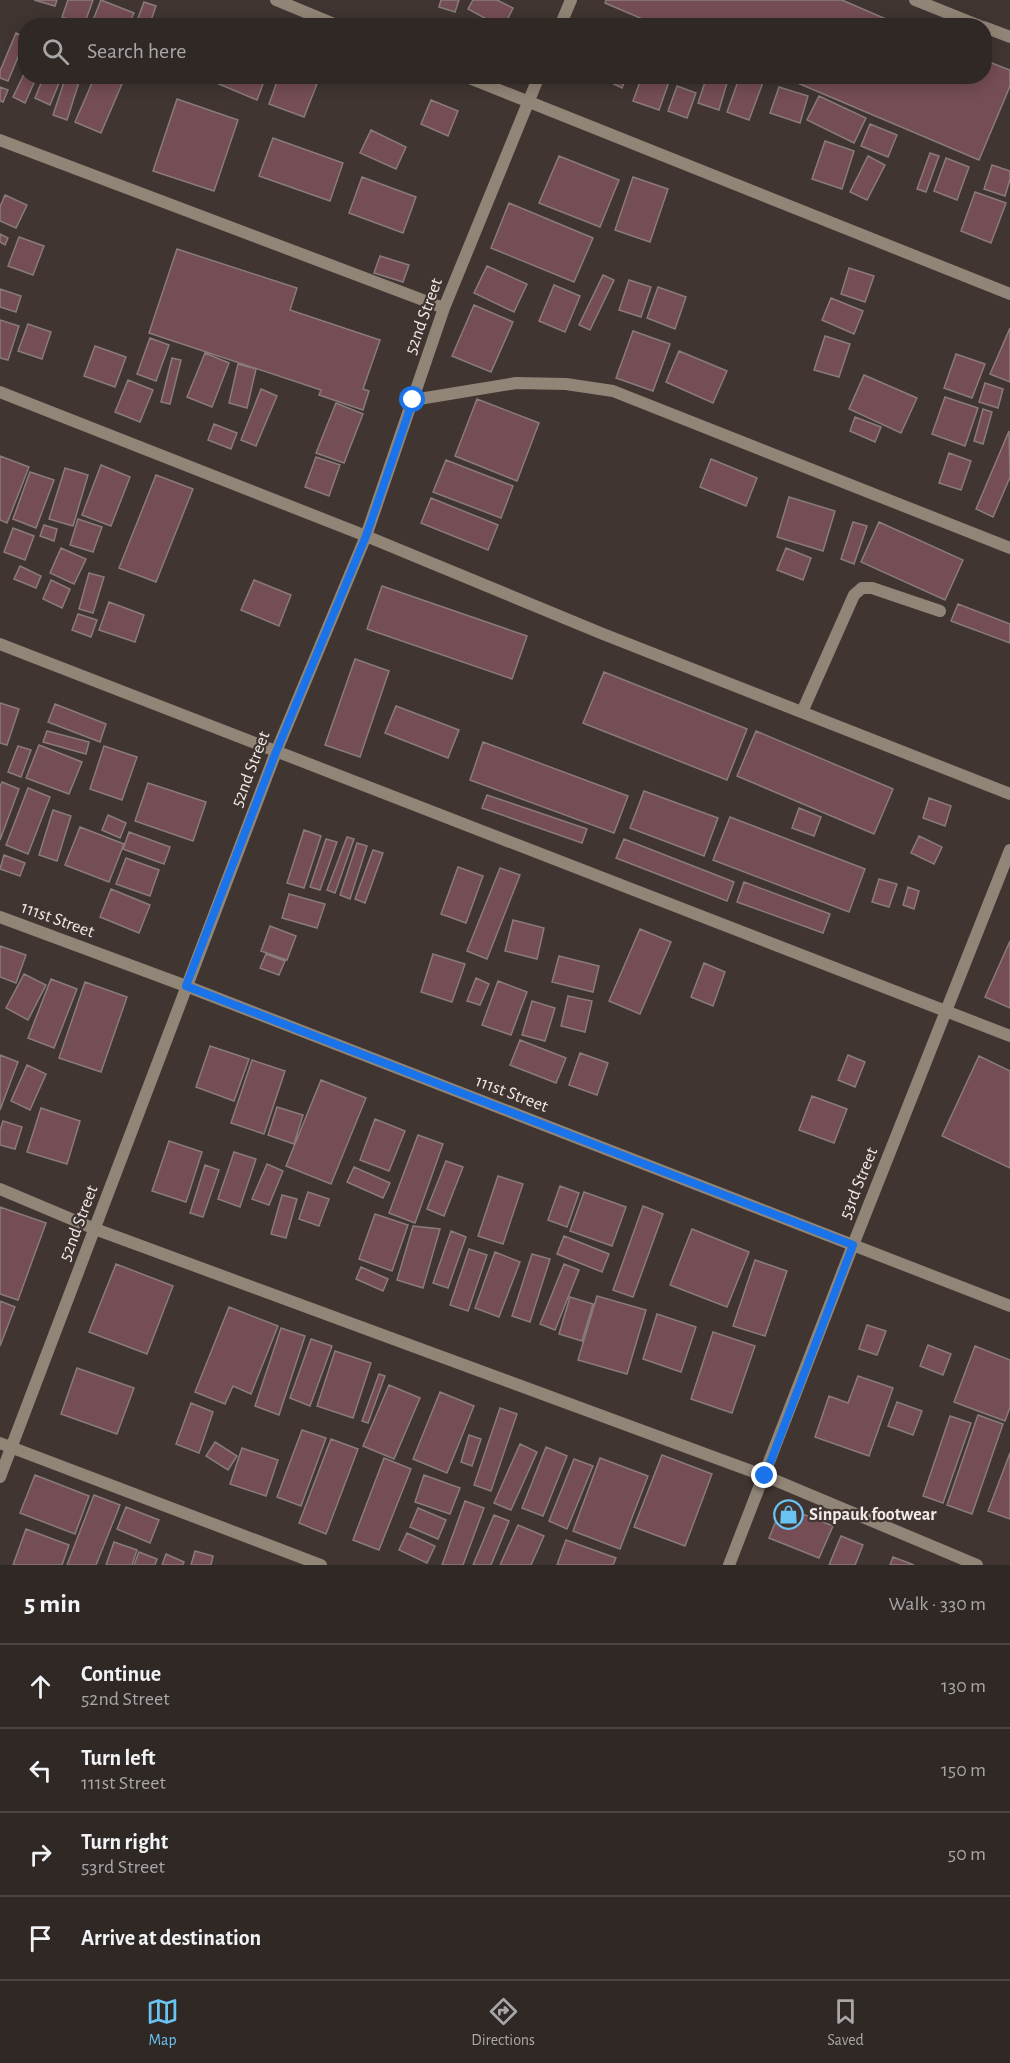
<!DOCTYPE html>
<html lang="en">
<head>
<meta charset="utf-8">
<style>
  :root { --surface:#302825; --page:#3c3432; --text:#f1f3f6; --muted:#a8a6a7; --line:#4b4442; --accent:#6ac3f1 }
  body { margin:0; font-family:"Alegreya Sans",sans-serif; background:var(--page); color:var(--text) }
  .stop { position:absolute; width:18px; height:18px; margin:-14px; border:4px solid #1a73e8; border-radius:50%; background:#fff }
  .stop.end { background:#1a73e8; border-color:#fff; box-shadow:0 2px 6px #0008 }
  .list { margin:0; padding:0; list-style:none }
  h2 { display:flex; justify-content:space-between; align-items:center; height:78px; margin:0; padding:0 24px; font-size:26px }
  h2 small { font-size:20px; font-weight:400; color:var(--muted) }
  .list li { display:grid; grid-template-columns:39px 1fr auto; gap:18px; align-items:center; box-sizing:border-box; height:84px; padding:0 24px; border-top:2px solid var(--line) }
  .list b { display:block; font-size:22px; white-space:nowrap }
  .list p { margin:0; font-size:20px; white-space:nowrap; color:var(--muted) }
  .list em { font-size:20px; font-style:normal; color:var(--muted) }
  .icon { flex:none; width:33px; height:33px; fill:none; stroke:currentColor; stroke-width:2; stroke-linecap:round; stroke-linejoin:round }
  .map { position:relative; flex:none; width:1010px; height:1565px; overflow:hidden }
  .search { position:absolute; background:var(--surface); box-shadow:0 3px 15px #0003; left:18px; right:18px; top:18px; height:66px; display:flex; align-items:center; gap:15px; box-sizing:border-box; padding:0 21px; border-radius:24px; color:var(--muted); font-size:22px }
  .sheet { height:414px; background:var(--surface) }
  nav { display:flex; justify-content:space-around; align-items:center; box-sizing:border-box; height:84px; border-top:2px solid var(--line); background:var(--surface); font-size:16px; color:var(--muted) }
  nav a { display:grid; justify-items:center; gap:3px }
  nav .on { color:var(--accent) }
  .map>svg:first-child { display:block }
  .building { fill:#754d55; stroke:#897b7d; stroke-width:1.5 }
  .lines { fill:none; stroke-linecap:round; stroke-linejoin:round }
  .lane { stroke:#918577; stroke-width:12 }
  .street { stroke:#918577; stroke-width:12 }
  .route { stroke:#1a73e8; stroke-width:8 }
  .labels { text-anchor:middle; stroke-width:4.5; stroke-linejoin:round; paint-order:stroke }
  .street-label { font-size:18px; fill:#f1eae8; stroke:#403531 }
  .poi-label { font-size:18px; font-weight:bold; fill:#f1eae8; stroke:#403531; text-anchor:start }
</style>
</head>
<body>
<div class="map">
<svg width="1010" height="1565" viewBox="0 0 1010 1565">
  <rect width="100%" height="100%" fill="#403531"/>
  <path class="building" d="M34 0H57L55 6Z
    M68 0H93L84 25 62 17Z
    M101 0 134 13 128 26 91 25Z
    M441 0H459L455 12 439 7Z
    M473 0H497L513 8 504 26H499L468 9Z
    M606 0H842L902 26H659L605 3Z
    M144 2 156 6 149 26H135Z
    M614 19 629 26H611Z
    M16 33 26 38 8 81 0 78V71Z
    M984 60 1010 70V86L979 160 781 76H984Z
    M26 70V76H37L25 103 13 97Z
    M44 76H62L50 105 35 98Z
    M66 76H81L67 120 53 115Z
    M95 76H118L124 79 101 133 75 122Z
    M200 76H266L257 100Z
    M279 76H296L317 84 304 117 269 104Z
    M597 76H627L622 88Z
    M642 76H671L659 110 633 101Z
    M707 76H729L719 110 698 103Z
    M740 76 765 77 749 120 727 112Z
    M677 86 696 93 687 118 668 111Z
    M0 87 8 90 3 102 0 101Z
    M779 87 808 96 800 123 770 113Z
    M819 96 866 118 854 143 807 120Z
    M177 99 238 120 214 191 153 171Z
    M431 100 458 111 448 136 421 124Z
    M870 124 897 135 888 157 861 146Z
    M371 130 406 147 396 169 360 153Z
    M273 138 343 163 330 201 259 176Z
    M825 141 854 151 842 189 812 179Z
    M930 153 939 156 926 192 917 189Z
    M559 156 619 180 600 227 539 203Z
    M868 156 885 165 867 200 850 192Z
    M946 158 969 167 957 200 934 191Z
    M992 165 1010 171V179L1005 196 984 189Z
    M362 177 416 197 403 233 349 213Z
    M633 177 668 189 650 242 615 230Z
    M975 192 1006 203 991 243 961 231Z
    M5 195 27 205 16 228 0 221V207Z
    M509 203 593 238 574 282 491 248Z
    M0 234 8 238 5 245 0 242Z
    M19 237 44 246 33 275 8 266Z
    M177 249 297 288 290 310 380 340 363 389 369 391 363 410 319 395 321 390 149 333Z
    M380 256 409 265 403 282 374 273Z
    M487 266 527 284 514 312 474 293Z
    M849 268 874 276 865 302 841 294Z
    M603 275 614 280 590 330 579 325Z
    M629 280 651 287 641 317 619 310Z
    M554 285 580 296 565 332 539 321Z
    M658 287 686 297 675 329 647 318Z
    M0 289 21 296 16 312 0 307Z
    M831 298 863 311 854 334 822 320Z
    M474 305 513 322 491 372 452 356Z
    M0 320 19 326 8 360 0 358Z
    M28 324 51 332 42 359 18 351Z
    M1010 328V382L990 374Z
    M633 331 670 344 653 391 616 378Z
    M825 336 850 344 839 377 814 370Z
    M150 338 169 345 156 381 137 374Z
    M95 346 126 357 115 387 84 376Z
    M679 351 727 371 713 403 666 382Z
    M205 353 229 363 212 407 187 397Z
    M956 354 985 364 972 398 944 388Z
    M172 358 181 360 170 404 161 402Z
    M238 364 256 369 247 408 229 403Z
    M864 375 917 398 901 433 849 409Z
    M128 380 153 390 140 422 115 412Z
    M985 383 1003 389 998 408 979 402Z
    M261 389 277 396 256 446 241 440Z
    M945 397 978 408 965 446 932 434Z
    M477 399 539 423 517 481 455 456Z
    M336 403 363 414 344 463 316 453Z
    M983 409 992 412 983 444 974 441Z
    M855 417 881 427 875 442 850 431Z
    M214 424 237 433 231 449 208 440Z
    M1009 431 1010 477 993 517 976 509Z
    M949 453 971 461 961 490 939 483Z
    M0 456 29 467 7 523 0 520Z
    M316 457 340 465 329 496 305 487Z
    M711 459 757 478 746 506 700 487Z
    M446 460 513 486 501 518 433 492Z
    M101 465 130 477 111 526 82 515Z
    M65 468 88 475 73 526 49 519Z
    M30 472 54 480 36 528 13 519Z
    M156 475 193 489 156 582 119 568Z
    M789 497 835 511 823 551 777 537Z
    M431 498 498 525 488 550 421 523Z
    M78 519 102 527 93 552 70 545Z
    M853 522 867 526 854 564 841 559Z
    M879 522 963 560 945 600 861 562Z
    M44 525 57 529 54 541 40 536Z
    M13 528 34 536 25 560 4 552Z
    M61 548 86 559 74 584 50 573Z
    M786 548 811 558 803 580 777 570Z
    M20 566 41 576 36 588 14 579Z
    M89 573 104 577 93 613 79 609Z
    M51 580 70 589 62 608 43 599Z
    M254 580 291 595 279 626 241 610Z
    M382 586 527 636 512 679 367 629Z
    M109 602 144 615 135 642 99 630Z
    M958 604 1010 624V643L951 621Z
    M78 614 97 620 91 637 72 630Z
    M355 659 389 671 360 757 325 745Z
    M604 672 747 729 727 780 583 723Z
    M0 703 19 709 7 745 0 743Z
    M55 704 106 724 100 742 48 722Z
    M396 706 459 730 448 758 385 733Z
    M47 731 89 742 86 754 43 742Z
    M756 731 893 789 874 834 737 776Z
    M483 742 628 796 614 833 470 780Z
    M39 745 82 762 69 794 26 778Z
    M18 746 31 750 21 777 8 772Z
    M104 746 137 757 122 800 90 789Z
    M2 782 19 789 0 840V787Z
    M148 783 206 802 193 841 135 821Z
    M28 788 50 797 28 854 6 845Z
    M644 791 718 818 704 856 630 828Z
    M487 795 587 829 582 843 482 808Z
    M929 798 951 806 945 826 923 818Z
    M799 808 821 817 814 836 792 828Z
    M53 810 71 816 57 861 39 855Z
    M108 815 126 823 120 838 102 830Z
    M730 817 865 869 849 912 713 860Z
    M80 827 124 844 109 882 65 865Z
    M304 830 321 836 304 888 287 883Z
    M129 832 170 847 164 864 123 849Z
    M919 836 942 847 934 864 911 853Z
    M347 837 354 839 335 893 327 890Z
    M326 839 337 842 320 890 310 887Z
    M624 839 734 882 727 901 616 858Z
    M357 843 367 846 350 899 340 895Z
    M373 850 383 853 365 903 355 899Z
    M4 855 25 863 20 876 0 869Z
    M126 858 159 870 150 896 116 884Z
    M458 867 483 876 466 923 441 914Z
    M500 868 520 875 487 959 467 951Z
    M879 879 897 884 889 907 872 902Z
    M744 882 830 914 823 933 737 902Z
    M908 887 919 891 914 909 903 905Z
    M111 889 150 905 139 933 100 917Z
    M289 894 325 904 317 928 282 918Z
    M513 920 544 928 537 959 505 951Z
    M270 926 296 936 287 960 261 951Z
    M640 929 671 942 640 1014 609 1001Z
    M1010 941V1008L985 997Z
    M0 946 26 955 16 983 0 977Z
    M266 954 285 961 279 975 260 968Z
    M433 954 465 964 452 1002 421 992Z
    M559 956 599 966 593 992 552 982Z
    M704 963 725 972 713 1006 691 997Z
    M24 974 46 985 28 1020 6 1008Z
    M476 978 489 984 480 1005 467 1001Z
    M51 979 77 989 54 1048 28 1038Z
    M498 981 527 992 511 1035 482 1025Z
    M85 982 127 997 101 1072 59 1058Z
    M568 996 592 1001 585 1032 561 1026Z
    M532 1001 555 1008 545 1041 522 1035Z
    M520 1040 566 1058 556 1083 510 1065Z
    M210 1046 249 1059 234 1101 196 1087Z
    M580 1053 608 1063 597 1095 569 1085Z
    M0 1055 18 1062 0 1110Z
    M848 1055 865 1062 855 1087 838 1080Z
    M979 1056 1010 1071V1168L942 1136Z
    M252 1060 285 1071 264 1134 231 1123Z
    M27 1065 46 1074 30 1110 11 1101Z
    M321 1080 366 1098 331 1184 286 1166Z
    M812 1096 847 1109 834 1143 799 1130Z
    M277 1107 303 1115 294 1144 268 1135Z
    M41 1108 80 1121 67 1164 27 1152Z
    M375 1119 405 1131 389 1171 360 1160Z
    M3 1121 22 1127 15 1149 0 1145V1130Z
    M418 1135 443 1144 415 1223 389 1213Z
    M169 1141 202 1152 186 1202 152 1191Z
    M234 1152 256 1159 240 1207 218 1199Z
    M446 1161 463 1167 444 1216 427 1209Z
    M267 1164 283 1171 269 1205 252 1199Z
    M205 1165 219 1170 203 1217 190 1213Z
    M354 1167 390 1183 383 1198 347 1182Z
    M498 1176 523 1184 503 1244 478 1236Z
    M560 1186 579 1193 567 1227 548 1220Z
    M308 1192 329 1199 319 1226 299 1219Z
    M584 1192 626 1207 612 1246 570 1231Z
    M282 1195 297 1199 286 1238 271 1234Z
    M643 1206 663 1214 633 1297 613 1290Z
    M0 1207 46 1223 18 1300 0 1294Z
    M375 1214 408 1225 392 1271 359 1259Z
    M413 1226 440 1229 423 1288 397 1280Z
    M692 1229 749 1252 727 1307 670 1285Z
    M451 1231 466 1237 448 1288 433 1283Z
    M564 1236 609 1254 602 1272 557 1254Z
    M469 1249 487 1255 468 1311 450 1305Z
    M495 1252 520 1262 499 1317 475 1308Z
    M532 1254 550 1259 530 1322 512 1316Z
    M755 1260 787 1271 765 1336 733 1326Z
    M116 1264 173 1286 147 1354 89 1332Z
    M564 1264 579 1270 555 1330 540 1324Z
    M361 1267 388 1279 383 1291 356 1279Z
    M597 1296 646 1310 627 1374 578 1360Z
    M570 1297 593 1304 582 1341 559 1334Z
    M0 1301 15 1307 0 1346Z
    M229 1307 278 1326 251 1394 233 1386 225 1404 195 1392Z
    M657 1314 696 1327 681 1372 643 1359Z
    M867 1325 886 1331 877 1355 859 1349Z
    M281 1328 305 1336 279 1415 255 1406Z
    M713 1332 755 1346 732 1413 691 1399Z
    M311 1339 332 1346 310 1406 290 1398Z
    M928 1345 951 1354 943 1375 920 1366Z
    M975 1346 1010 1360V1407L1005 1421 954 1402Z
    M335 1351 371 1363 353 1418 317 1406Z
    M77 1368 134 1388 117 1434 61 1414Z
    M379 1374 385 1376 368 1423 362 1421Z
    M858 1376 893 1388 869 1456 815 1437 829 1396 848 1403Z
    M389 1385 420 1398 394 1459 363 1446Z
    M440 1392 474 1406 447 1473 413 1459Z
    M897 1402 922 1411 913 1435 888 1426Z
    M191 1403 213 1412 199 1453 176 1444Z
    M500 1408 517 1414 491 1491 474 1485Z
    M978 1415 1003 1424 972 1514 947 1505Z
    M950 1416 971 1423 943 1503 923 1496Z
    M302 1430 326 1438 301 1506 277 1497Z
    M469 1435 481 1439 472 1466 461 1462Z
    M331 1439 358 1449 326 1534 299 1523Z
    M215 1442 237 1456 228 1470 206 1456Z
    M520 1444 537 1452 511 1510 494 1503Z
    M546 1447 567 1456 543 1516 522 1508Z
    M242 1448 278 1460 266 1496 230 1484Z
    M1010 1453V1519L988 1511Z
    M662 1455 712 1474 685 1546 634 1527Z
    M384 1458 411 1469 379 1550 353 1540Z
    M600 1458 648 1476 620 1549 573 1531Z
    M574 1459 593 1466 567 1529 549 1521Z
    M35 1475 89 1496 75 1534 20 1513Z
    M424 1475 460 1488 450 1514 415 1502Z
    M94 1495 120 1505 96 1565H67Z
    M465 1501 484 1508 463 1565H442Z
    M782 1506 833 1526 819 1558 769 1538Z
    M126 1507 159 1520 150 1543 117 1529Z
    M418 1508 446 1520 438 1539 410 1527Z
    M494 1515 509 1521 491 1565H473Z
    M518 1525 544 1536 531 1565H500Z
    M26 1529 69 1545 62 1565H13Z
    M407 1533 435 1546 427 1563 399 1550Z
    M841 1536 863 1545 855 1565H829Z
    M566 1540 616 1558 613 1565H557Z
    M114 1542 137 1550 132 1565H106Z
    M195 1551 213 1556 211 1565H191Z
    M139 1552 157 1559 155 1565H134Z
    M166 1554 184 1562 183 1565H162Z
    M893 1557 914 1565H890Z"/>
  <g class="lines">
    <path class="lane" d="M802 712 854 595 862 588H872L940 611"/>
    <path class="street" d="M276 0 339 26
      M915 0 980 26
      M560 26 571 0
      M984 27 1010 37
      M464 76 1010 294
      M0 140 444 308
      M0 392 366 536 603 634 1010 794
      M413 400 516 383 566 384 613 391 1010 548
      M0 644 1010 1036
      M0 917 186 986 1010 1306
      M0 1189 95 1229 765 1476 977 1565
      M0 1443 321 1565
      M0 1477 276 752 366 536 444 308 539 76
      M729 1565 853 1245 1010 850"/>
  </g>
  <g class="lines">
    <path class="route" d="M413 400 366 536 276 752 186 986 853 1245 765 1476"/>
  </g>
  <defs>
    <symbol id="shop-ring" viewBox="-11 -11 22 22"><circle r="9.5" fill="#403531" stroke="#6ac3f1" stroke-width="1.5"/><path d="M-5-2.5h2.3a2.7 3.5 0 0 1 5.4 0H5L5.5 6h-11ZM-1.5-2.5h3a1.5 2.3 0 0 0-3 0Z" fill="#6ac3f1"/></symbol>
  </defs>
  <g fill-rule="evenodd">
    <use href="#shop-ring" x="772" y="1498" width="33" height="33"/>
  </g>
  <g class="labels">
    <g class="street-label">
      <text transform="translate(423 316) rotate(-70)" y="6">52nd Street</text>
      <text transform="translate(250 769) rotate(-69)" y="6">52nd Street</text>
      <text transform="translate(58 919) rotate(20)" y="6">111st Street</text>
      <text transform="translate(512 1093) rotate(21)" y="6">111st Street</text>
      <text transform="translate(858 1183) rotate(-68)" y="6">53rd Street</text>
      <text transform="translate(78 1223) rotate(-69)" y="6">52nd Street</text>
    </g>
    <g class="poi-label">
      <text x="809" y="1520">Sinpauk footwear</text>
    </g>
  </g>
</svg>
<div class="stop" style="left:413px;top:400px"></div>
<div class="stop end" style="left:765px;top:1476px"></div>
<div class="search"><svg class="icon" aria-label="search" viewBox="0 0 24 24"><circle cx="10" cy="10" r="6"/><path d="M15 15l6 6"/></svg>Search here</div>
</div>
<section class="sheet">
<h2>5 min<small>Walk · 330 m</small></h2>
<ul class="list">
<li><svg class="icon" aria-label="ahead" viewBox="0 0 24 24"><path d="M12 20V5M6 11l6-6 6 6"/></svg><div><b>Continue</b><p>52nd Street</p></div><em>130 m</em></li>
<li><svg class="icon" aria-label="left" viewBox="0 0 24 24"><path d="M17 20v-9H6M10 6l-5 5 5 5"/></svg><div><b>Turn left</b><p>111st Street</p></div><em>150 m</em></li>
<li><svg class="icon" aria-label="right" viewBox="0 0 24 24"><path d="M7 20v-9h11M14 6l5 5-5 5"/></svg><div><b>Turn right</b><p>53rd Street</p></div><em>50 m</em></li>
<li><svg class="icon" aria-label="arrive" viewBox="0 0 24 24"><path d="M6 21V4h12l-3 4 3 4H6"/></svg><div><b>Arrive at destination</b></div></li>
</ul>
</section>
<nav>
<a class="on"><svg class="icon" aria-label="map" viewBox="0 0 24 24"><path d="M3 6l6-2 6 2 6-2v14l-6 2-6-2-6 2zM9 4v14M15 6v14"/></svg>Map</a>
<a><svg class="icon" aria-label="directions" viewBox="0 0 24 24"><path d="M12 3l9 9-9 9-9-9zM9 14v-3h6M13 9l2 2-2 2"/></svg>Directions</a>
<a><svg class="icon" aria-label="saved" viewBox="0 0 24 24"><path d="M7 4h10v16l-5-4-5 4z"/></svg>Saved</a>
</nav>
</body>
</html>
